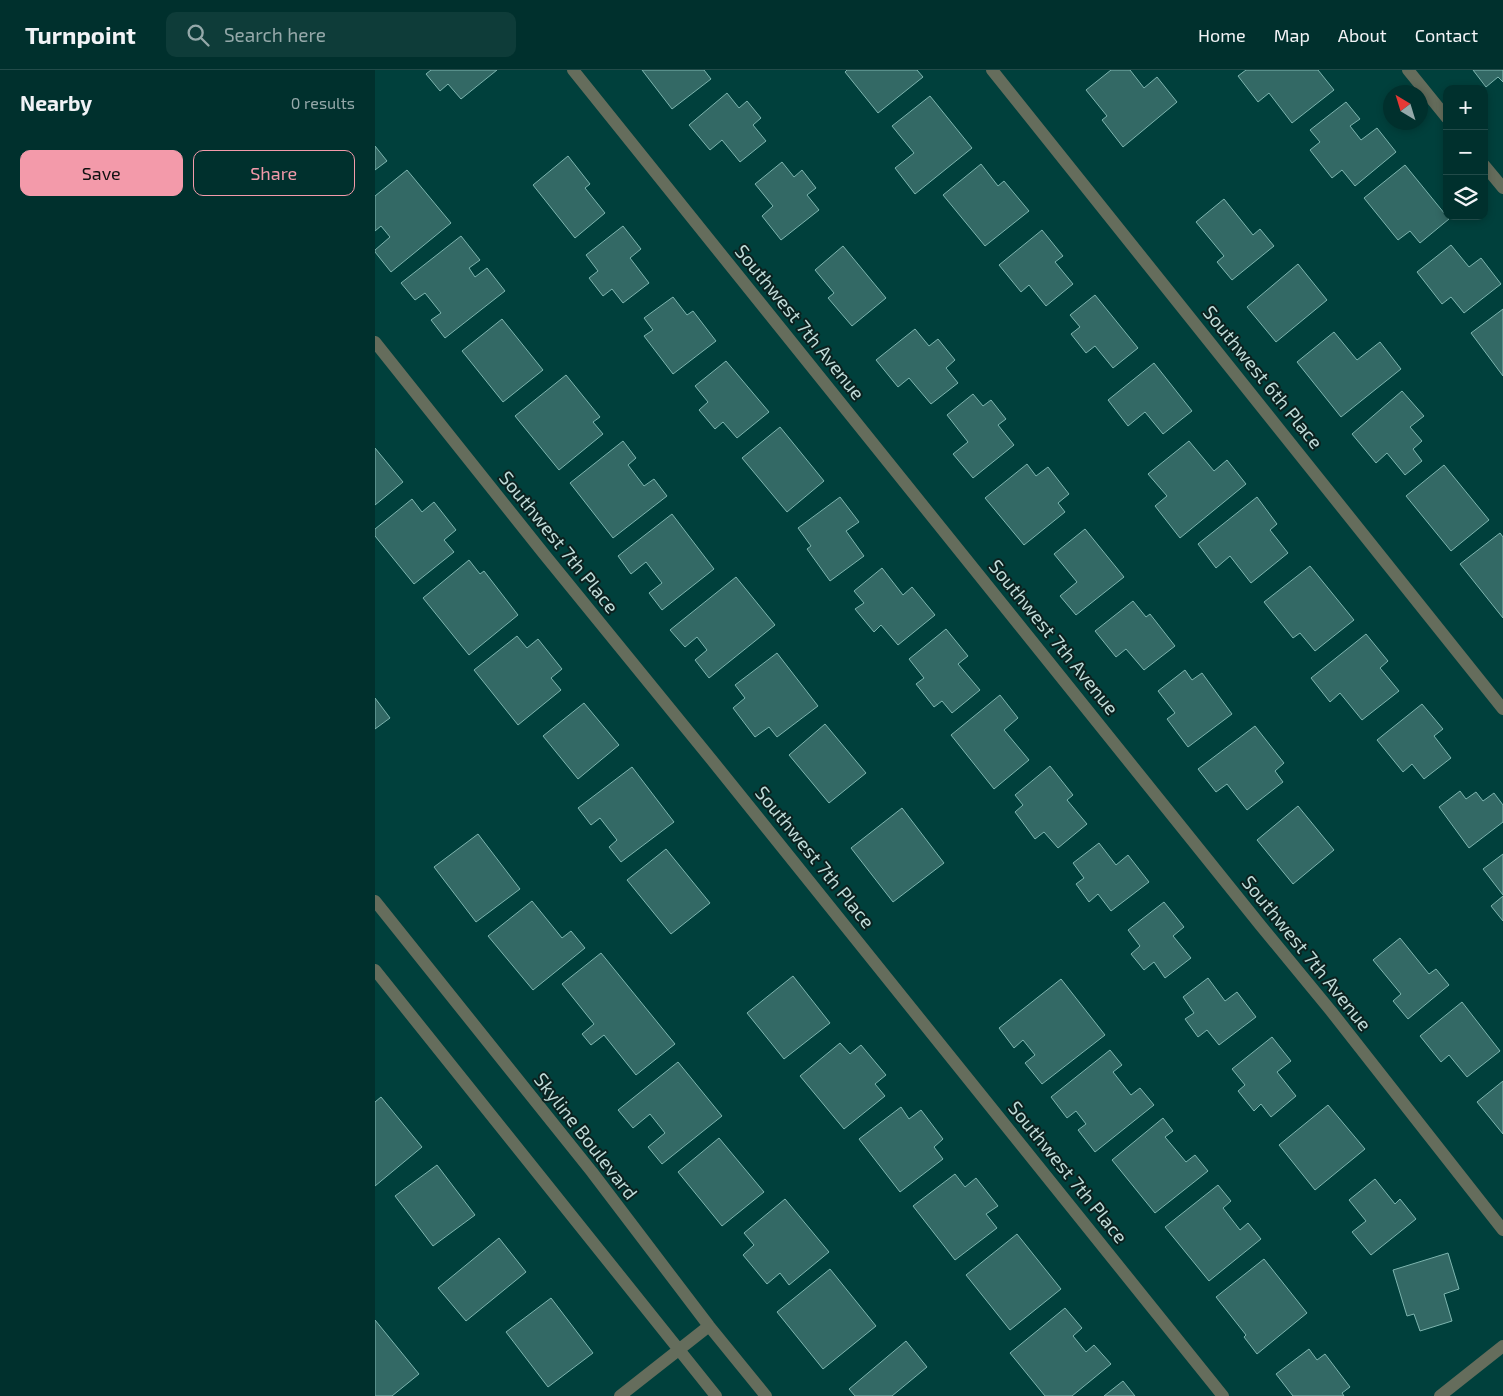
<!DOCTYPE html>
<html lang="en">
<head>
<meta charset="utf-8">
<style>
  :root { --surface:#00302d; --page:#0e3c39; --text:#f1f3f6; --muted:#95a9aa; --line:#224b49; --accent:#f39aaa }
  body { margin:0; font-family:"Exo 2",sans-serif; background:var(--page); color:var(--text) }
  .controls { position:absolute; right:15px; top:15px; display:grid; overflow:hidden; border-radius:10px; box-shadow:0 2px 8px #0003 }
  .controls button { width:45px; height:45px; display:grid; place-items:center; padding:0; border:0; border-bottom:1px solid var(--line); background:var(--surface); color:var(--text); font:25px sans-serif }
  .compass { position:absolute; left:1008px; top:15px; width:45px; height:45px; border-radius:50%; background:var(--surface); box-shadow:0 2px 8px #0003; rotate:322deg }
  .list { margin:0; padding:0; list-style:none }
  h2 { display:flex; justify-content:space-between; align-items:center; height:65px; margin:0; padding:0 20px; font-size:21px }
  h2 small { font-size:16px; font-weight:400; color:var(--muted) }
  .actions { display:flex; gap:10px; padding:15px 20px }
  .actions a { flex:1; padding:11px 0; border:1px solid var(--accent); border-radius:10px; text-align:center; font-size:18px; color:var(--accent) }
  .actions .main { background:var(--accent); color:#111 }
  .icon { flex:none; width:28px; height:28px; fill:none; stroke:currentColor; stroke-width:2; stroke-linecap:round; stroke-linejoin:round }
  .map { position:relative; flex:none; width:1128px; height:1326px; overflow:hidden }
  header { display:flex; align-items:center; gap:30px; box-sizing:border-box; height:70px; padding:0 25px; background:var(--surface); border-bottom:1px solid var(--line) }
  header strong { font-size:24px }
  nav { display:flex; gap:28px; margin-inline-start:auto; font-size:18px }
  .search { width:350px; height:45px; background:var(--page); display:flex; align-items:center; gap:12px; box-sizing:border-box; padding:0 18px; border-radius:10px; color:var(--muted); font-size:19px }
  main { display:flex }
  aside { flex:1; background:var(--surface) }
  .map>svg:first-child { display:block }
  .building { fill:#336965; stroke:#7db5af }
  .lines { fill:none; stroke-linecap:round; stroke-linejoin:round }
  .minor { stroke:#656d5c; stroke-width:12 }
  .labels { text-anchor:middle; stroke-width:4; stroke-linejoin:round; paint-order:stroke }
  .street-label { font-size:19px; fill:#c0dbd8; stroke:#0b2220 }
</style>
</head>
<body>
<header>
<strong>Turnpoint</strong>
<div class="search"><svg class="icon" aria-label="search" viewBox="0 0 24 24"><circle cx="10" cy="10" r="6"/><path d="M15 15l6 6"/></svg>Search here</div>
<nav><a>Home</a><a>Map</a><a>About</a><a>Contact</a></nav>
</header>
<main>
<aside>
<h2>Nearby<small>0 results</small></h2>
<ul class="list">
</ul>
<div class="actions"><a class="main">Save</a><a>Share</a></div>
</aside>
<div class="map">
<svg width="1128" height="1326" viewBox="0 0 1128 1326">
  <rect width="100%" height="100%" fill="#00403c"/>
  <path class="building" d="M56 0H122L86 29 73 14 65 21 51 4Z
    M267 0H329L336 9 297 39Z
    M472 0H542L548 7 503 43 470 2Z
    M736 0H755L769 18 782 7 802 32 748 77 727 50 732 46 711 20Z
    M871 0H943L959 20 917 53 894 23 883 32 863 6Z
    M1098 0H1128V12L1123 7 1111 17Z
    M352 23 364 38 372 31 386 48 378 55 391 71 365 92 347 70 335 80 314 55Z
    M555 26 597 78 540 124 520 98 539 83 517 56Z
    M971 32 985 49 975 56 986 70 1002 58 1021 82 980 116 967 100 957 108 935 80 945 72 935 60Z
    M0 76 12 91 0 100Z
    M193 86 215 114 210 118 230 143 200 168 158 115Z
    M407 92 419 107 427 100 441 118 432 125 444 140 406 170 387 146 398 136 380 114Z
    M606 94 623 116 629 111 654 141 610 176 568 125Z
    M1030 95 1074 149 1045 173 1035 161 1023 170 989 128Z
    M32 100 76 153 16 202 0 182V180L15 167 6 156 0 161V126Z
    M849 129 878 165 885 159 899 176 857 210 842 192 849 186 821 152Z
    M248 156 266 179 255 188 274 213 248 233 237 219 228 226 214 208 223 201 211 185Z
    M667 160 688 186 680 192 698 214 671 236 654 215 646 222 624 195Z
    M86 166 105 190 94 198 100 207 112 198 130 221 70 268 56 250 66 243 50 223 40 230 26 213Z
    M1076 175 1094 197 1106 188 1126 214 1089 243 1076 227 1067 234 1042 202Z
    M468 176 511 228 477 256 453 228 459 223 440 200Z
    M923 194 952 230 901 272 872 237Z
    M720 225 763 278 738 298 720 276 711 283 696 264 705 257 695 245Z
    M298 227 312 245 318 241 341 271 298 304 269 266 278 260 269 248Z
    M1128 239V306L1096 263Z
    M127 249 168 300 128 332 87 281Z
    M540 259 554 276 563 269 580 290 571 298 583 313 556 334 534 308 523 317 501 290Z
    M959 262 982 290 1005 272 1026 299 966 347 922 292Z
    M351 291 394 342 362 368 348 352 340 359 324 340 333 332 320 316Z
    M779 293 817 341 788 364 770 342 753 356 733 330Z
    M191 305 225 347 218 352 228 364 184 400 140 346Z
    M1027 321 1049 346 1035 357 1047 371 1038 379 1047 391 1030 405 1012 383 1001 393 977 364Z
    M598 324 608 336 616 330 631 349 623 355 639 375 598 408 578 384 593 372 572 345Z
    M405 357 449 411 412 442 367 388Z
    M248 371 261 388 253 395 269 416 279 409 292 426 238 468 195 413Z
    M814 371 839 401 852 390 871 414 805 468 780 436 792 426 773 404Z
    M0 378 28 412 0 435Z
    M652 394 661 406 673 397 694 424 683 433 690 442 649 475 610 428Z
    M1069 395 1114 450 1076 481 1031 426Z
    M465 427 484 452 471 461 489 486 455 511 432 479 436 476 423 458Z
    M882 427 902 454 895 460 913 483 876 513 855 486 841 498 823 474Z
    M37 429 47 442 59 432 81 460 69 470 79 482 39 514 0 466V459Z
    M297 444 339 499 287 540 274 523 287 513 271 492 256 504 243 486Z
    M710 459 749 507 701 545 685 526 702 512 679 484Z
    M1125 463 1128 467V548L1085 494Z
    M94 490 105 504 109 501 143 545 94 585 48 528Z
    M935 496 979 550 940 581 925 563 918 568 889 532Z
    M507 498 528 525 537 517 560 545 523 575 506 555 499 562 480 539 489 533 479 521Z
    M361 507 400 555 334 608 320 590 332 580 322 567 310 577 295 560Z
    M758 531 771 547 775 544 800 576 769 600 751 579 741 587 720 561Z
    M571 559 593 586 583 594 605 620 577 643 567 631 559 637 541 614 549 608 534 589Z
    M991 564 1013 591 1005 598 1024 621 987 650 965 623 955 632 936 608Z
    M142 566 152 578 163 569 187 599 176 608 186 620 143 655 99 600Z
    M402 583 443 636 402 667 394 657 380 667 358 638 370 628 360 615Z
    M810 600 817 610 827 603 857 644 813 677 792 649 800 643 783 621Z
    M625 625 643 648 629 660 654 690 619 719 576 665Z
    M0 628 15 648 0 659Z
    M209 633 244 675 203 709 168 666Z
    M1047 634 1068 659 1059 666 1076 688 1049 709 1037 694 1028 702 1002 670Z
    M450 654 491 703 454 733 414 685Z
    M880 656 909 693 900 701 908 712 872 740 852 714 841 722 823 699Z
    M675 696 698 725 692 730 712 754 683 778 669 762 660 769 640 742 648 735 640 725Z
    M257 697 299 752 246 792 234 777 242 770 225 748 216 755 203 738Z
    M1085 721 1091 729 1101 722 1108 731 1119 723 1128 735V752L1094 778 1064 737Z
    M923 736 959 780 918 814 882 770Z
    M527 738 569 793 518 832 476 778Z
    M103 764 145 819 101 852 59 797Z
    M724 773 741 795 753 785 774 812 736 841 723 824 714 832 701 814 709 808 698 793Z
    M291 779 335 833 296 864 252 810Z
    M1128 784V825L1108 799Z
    M1128 826V851L1116 836Z
    M157 831 187 868 196 861 210 878 158 920 113 866Z
    M789 832 809 857 798 866 816 888 790 908 779 892 769 900 756 884 765 876 753 860Z
    M1025 868 1054 904 1061 899 1074 915 1033 949 1018 931 1026 924 998 890Z
    M226 883 300 974 261 1005 229 965 216 975 207 964 219 954 187 914Z
    M418 906 455 953 409 989 372 943Z
    M833 908 850 931 862 922 881 947 844 975 832 960 823 967 810 949 819 943 808 927Z
    M686 909 730 965 667 1014 650 993 660 985 648 970 639 978 624 958Z
    M1087 932 1125 981 1092 1007 1074 985 1066 992 1045 966Z
    M897 967 916 991 902 1002 921 1026 896 1047 886 1034 879 1041 863 1021 870 1015 857 999Z
    M465 973 475 984 486 975 511 1005 500 1014 510 1026 469 1059 425 1006Z
    M735 980 747 995 738 1002 756 1025 765 1018 779 1035 720 1082 703 1060 711 1054 701 1041 692 1048 676 1027Z
    M303 992 347 1046 287 1094 273 1077 290 1063 275 1044 258 1058 243 1040Z
    M1128 1011V1064L1102 1032Z
    M6 1027 47 1077 0 1116V1032Z
    M953 1035 990 1079 940 1120 904 1075Z
    M526 1037 534 1049 546 1040 568 1069 559 1077 568 1089 525 1122 484 1069Z
    M788 1048 798 1061 790 1067 811 1092 820 1085 833 1101 780 1143 737 1090Z
    M344 1068 389 1122 347 1156 303 1102Z
    M62 1095 100 1145 58 1176 20 1126Z
    M580 1104 590 1117 601 1108 623 1136 611 1144 622 1158 580 1190 538 1136Z
    M1000 1109 1020 1134 1025 1129 1041 1149 996 1185 977 1162 991 1151 974 1130Z
    M843 1115 856 1131 848 1138 865 1160 873 1153 886 1169 834 1211 790 1157Z
    M410 1129 454 1182 414 1215 405 1203 392 1214 368 1185 379 1175 369 1163Z
    M642 1164 686 1219 635 1260 591 1205Z
    M124 1168 151 1202 91 1251 63 1218Z
    M1073 1183 1084 1219 1069 1224 1077 1251 1045 1261 1039 1244 1032 1246 1018 1200Z
    M889 1189 932 1243 882 1284 869 1267 871 1265 841 1227Z
    M455 1199 501 1256 448 1299 402 1242Z
    M176 1228 218 1283 173 1317 131 1262Z
    M690 1238 707 1258 698 1266 711 1282 719 1275 736 1294 697 1326H670L635 1283Z
    M0 1250 44 1304 17 1326H0Z
    M531 1271 552 1297 517 1326H480L474 1319Z
    M934 1279 942 1290 950 1284 975 1317 967 1323 969 1326H918L901 1304Z
    M748 1311 760 1326H729Z"/>
  <g class="lines">
    <path class="minor" d="M198 0 886 856 956 941 1128 1160
      M617 0 1128 639
      M1033 0 1072 48
      M1109 95 1128 118
      M0 272 169 484 336 689 848 1326
      M0 831 217 1102 334 1256 391 1326
      M0 900 341 1326
      M245 1326 334 1256
      M1065 1326 1128 1276"/>
  </g>
  <g class="labels">
    <g class="street-label">
      <text transform="translate(425 252) rotate(51)" y="7">Southwest 7th Avenue</text>
      <text transform="translate(888 307) rotate(51)" y="7">Southwest 6th Place</text>
      <text transform="translate(184 472) rotate(51)" y="7">Southwest 7th Place</text>
      <text transform="translate(679 567) rotate(51)" y="7">Southwest 7th Avenue</text>
      <text transform="translate(440 787) rotate(51)" y="7">Southwest 7th Place</text>
      <text transform="translate(932 883) rotate(51)" y="7">Southwest 7th Avenue</text>
      <text transform="translate(211 1066) rotate(52)" y="7">Skyline Boulevard</text>
      <text transform="translate(693 1102) rotate(51)" y="7">Southwest 7th Place</text>
    </g>
  </g>
</svg>
<div class="controls">
<button>+</button>
<button>−</button>
<button><svg class="icon" aria-label="layers" viewBox="0 0 24 24"><path d="M12 4l9 5-9 5-9-5zM3 14l9 5 9-5"/></svg></button>
</div>
<svg class="compass" viewBox="-18 -18 36 36"><path d="M0-13l5 13h-10z" fill="#e53935"/><path d="M0 13l5-13h-10z" fill="#95a9aa"/></svg>
</div>
</main>
</body>
</html>
